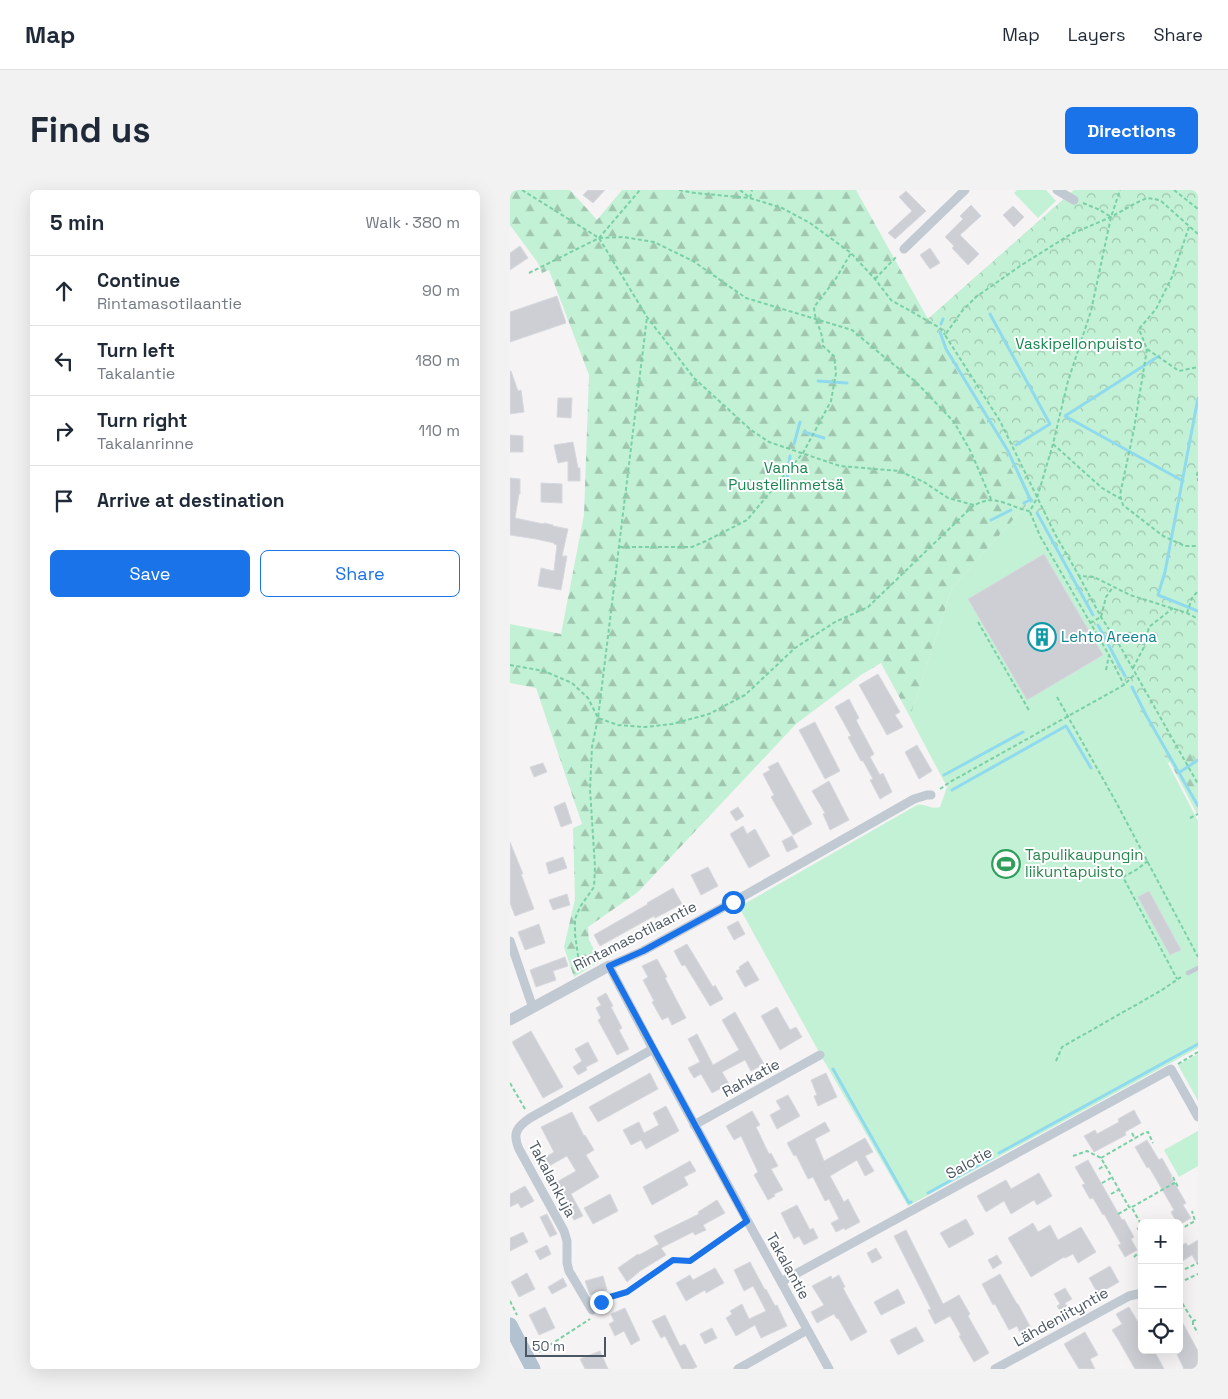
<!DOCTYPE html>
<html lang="en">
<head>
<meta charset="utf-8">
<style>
  :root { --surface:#fff; --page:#f2f2f3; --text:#1f2937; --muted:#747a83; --line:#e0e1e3; --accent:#1a73e8 }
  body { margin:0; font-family:"Space Grotesk",sans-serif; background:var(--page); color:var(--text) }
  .controls { position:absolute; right:15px; bottom:15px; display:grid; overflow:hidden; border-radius:8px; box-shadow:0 5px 20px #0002 }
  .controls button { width:45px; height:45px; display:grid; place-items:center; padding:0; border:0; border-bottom:1px solid var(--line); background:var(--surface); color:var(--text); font:25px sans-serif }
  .scale { position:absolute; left:15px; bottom:12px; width:81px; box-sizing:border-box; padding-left:5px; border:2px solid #4a5661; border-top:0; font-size:14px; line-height:18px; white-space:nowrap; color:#4a5661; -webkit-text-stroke:4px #fff; paint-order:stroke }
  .stop { position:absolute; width:15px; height:15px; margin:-11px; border:4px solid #1a73e8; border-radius:50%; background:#fff }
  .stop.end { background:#1a73e8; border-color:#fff; box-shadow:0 1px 5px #0008 }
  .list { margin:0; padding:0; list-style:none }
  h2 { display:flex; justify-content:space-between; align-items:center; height:65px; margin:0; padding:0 20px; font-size:21px }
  h2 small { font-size:16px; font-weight:400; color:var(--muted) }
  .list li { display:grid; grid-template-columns:32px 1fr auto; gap:15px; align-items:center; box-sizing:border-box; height:70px; padding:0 20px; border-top:1px solid var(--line) }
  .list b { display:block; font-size:19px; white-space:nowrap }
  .list p { margin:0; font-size:16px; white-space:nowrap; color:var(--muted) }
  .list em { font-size:16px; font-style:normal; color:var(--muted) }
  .actions { display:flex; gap:10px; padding:15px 20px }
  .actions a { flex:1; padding:11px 0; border:1px solid var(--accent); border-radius:8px; text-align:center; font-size:18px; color:var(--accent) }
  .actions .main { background:var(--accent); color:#fff }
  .icon { flex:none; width:28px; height:28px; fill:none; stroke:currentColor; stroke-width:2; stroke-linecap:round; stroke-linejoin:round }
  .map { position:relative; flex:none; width:688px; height:1179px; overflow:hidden; border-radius:8px }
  header { display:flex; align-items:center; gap:30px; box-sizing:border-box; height:70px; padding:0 25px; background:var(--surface); border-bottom:1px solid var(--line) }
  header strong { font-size:24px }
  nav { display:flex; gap:28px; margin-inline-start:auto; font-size:18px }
  .intro { display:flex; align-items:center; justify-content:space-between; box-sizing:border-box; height:120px; padding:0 30px }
  h1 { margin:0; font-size:35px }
  .button { padding:12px 22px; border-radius:8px; background:var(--accent); color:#fff; font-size:18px; font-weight:700 }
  main { display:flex; gap:30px; padding:0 30px }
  aside { flex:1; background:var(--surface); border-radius:8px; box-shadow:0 5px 20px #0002 }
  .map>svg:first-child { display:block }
  .grass { fill:#c3f1d5 }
  .forest { fill:url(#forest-firs) }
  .park { fill:url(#park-crowns) }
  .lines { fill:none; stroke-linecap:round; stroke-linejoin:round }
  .stream { stroke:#90daee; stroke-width:3 }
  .building { fill:#cdcfd5; stroke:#d7d9de }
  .path { stroke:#7ad0a6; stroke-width:2; stroke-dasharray:4 2.5; stroke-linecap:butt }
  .service { stroke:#c1cad2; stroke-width:4.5 }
  .minor { stroke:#c1cad2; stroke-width:9 }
  .tertiary { stroke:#c1cad2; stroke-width:11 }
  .primary { stroke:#b3c2d1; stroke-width:15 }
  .route { stroke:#1a73e8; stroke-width:6 }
  .labels { text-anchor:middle; stroke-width:4; stroke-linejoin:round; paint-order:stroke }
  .park-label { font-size:15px; fill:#17864f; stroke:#fff }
  .culture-label { font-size:15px; fill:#0d838f; stroke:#fff; text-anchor:start }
  .leisure-label { font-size:15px; fill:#27864d; stroke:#fff; text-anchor:start }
  .street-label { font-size:15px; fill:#4a5661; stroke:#fff }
</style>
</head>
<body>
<header>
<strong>Map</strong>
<nav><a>Map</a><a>Layers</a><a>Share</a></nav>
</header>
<div class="intro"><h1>Find us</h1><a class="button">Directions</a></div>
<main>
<aside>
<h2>5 min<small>Walk · 380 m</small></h2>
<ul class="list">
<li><svg class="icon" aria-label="ahead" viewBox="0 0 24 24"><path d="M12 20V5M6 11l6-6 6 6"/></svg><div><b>Continue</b><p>Rintamasotilaantie</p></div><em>90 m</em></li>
<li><svg class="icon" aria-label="left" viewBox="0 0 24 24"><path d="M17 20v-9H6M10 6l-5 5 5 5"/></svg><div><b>Turn left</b><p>Takalantie</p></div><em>180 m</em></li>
<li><svg class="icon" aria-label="right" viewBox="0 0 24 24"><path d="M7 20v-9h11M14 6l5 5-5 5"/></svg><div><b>Turn right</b><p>Takalanrinne</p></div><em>110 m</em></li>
<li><svg class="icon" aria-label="arrive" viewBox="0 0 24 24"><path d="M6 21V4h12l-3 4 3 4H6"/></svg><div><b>Arrive at destination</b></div></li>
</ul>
<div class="actions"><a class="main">Save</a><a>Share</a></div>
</aside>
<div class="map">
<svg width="688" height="1179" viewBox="0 0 688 1179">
  <defs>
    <pattern id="forest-firs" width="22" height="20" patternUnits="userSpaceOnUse" patternTransform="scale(1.25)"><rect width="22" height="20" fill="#c3f1d5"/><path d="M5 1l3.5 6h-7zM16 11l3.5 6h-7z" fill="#a0c6b0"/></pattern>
    <pattern id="park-crowns" width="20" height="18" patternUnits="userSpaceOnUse" patternTransform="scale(1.25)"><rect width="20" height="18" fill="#c3f1d5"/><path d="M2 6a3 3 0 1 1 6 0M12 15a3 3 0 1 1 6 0" fill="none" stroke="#a0c6b0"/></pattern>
  </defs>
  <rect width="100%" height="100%" fill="#f5f3f3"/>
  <path class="grass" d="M507 0H536L546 11 528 28 504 3Z
    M519 312 621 502 688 631V858L398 1016 314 871 229 717 407 615C415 613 422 620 430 617L437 597 400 527 442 398Z
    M688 864V911L668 875Z
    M688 941V976L669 987 654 960Z"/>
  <path class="forest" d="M0 0H60L87 30 112 0H346L418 129 564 0H688V626L611 478 519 312 442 398 400 527 371 473 351 485 286 534 128 702 78 737 79 750 90 771 64 787 54 757 65 709 63 638 72 634 26 498 0 493V434L51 444 74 325 79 185 39 80 32 83 28 73 0 35Z"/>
  <path class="park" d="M564 0H688V575L679 561 658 573 519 312 418 129Z"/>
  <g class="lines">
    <path class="stream" d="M480 124 540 234 506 255
      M431 134 433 129
      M430 142 436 159 498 261 521 311
      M649 166 555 226 673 291
      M308 191 337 193
      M688 208 655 382 648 405 688 421
      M294 242 314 248
      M284 254 290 232
      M277 290 280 266
      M514 313 520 310
      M527 323 583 425
      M481 330 501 320
      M588 435 615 486
      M622 497 636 525 688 616
      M670 582 688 570
      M434 585 513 542
      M442 600 556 536 581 578
      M323 879 399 1013 401 1012
      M489 963 688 854
      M418 1003 481 968"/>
  </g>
  <path class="building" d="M78 0H95L83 13 73 5Z
    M396 1 416 21 385 49 378 43 402 21 389 7Z
    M461 15 471 26 450 45 469 64 458 75 442 58 444 56 435 47 453 29 450 26Z
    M503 16 514 27 504 37 493 25Z
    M10 56 18 68 0 80V63Z
    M420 58 430 73 420 79 410 65Z
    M47 106 56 133 0 152V122Z
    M0 181H1L8 201 11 200 14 222 0 224Z
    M48 208H62L61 228 47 227Z
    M0 245 13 246V262H0Z
    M63 252 68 278H70V291H58V271L48 273 44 255Z
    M0 288 10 289V304H9L5 328 33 334 34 333 43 335V336L58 339 52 366H57L51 400 28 396 31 378 44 381 47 355 44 354V353L26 349 0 345Z
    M31 293 52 294V313L31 312Z
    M534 364 593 465 517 510 458 409Z
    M368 484 390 522 385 525 393 537 377 545 349 495Z
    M339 509 349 528 346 530 364 564 360 567 370 585 373 583 382 602 370 609 360 590 363 589 353 571H351L338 547 341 546 325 517Z
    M305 532 330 581 315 589 289 540Z
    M407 555 422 581 409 589 395 562Z
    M268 572 302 634 283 645 261 607 264 605 253 584 260 580 258 577Z
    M33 573 37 582 24 587 20 577Z
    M319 591 339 630 320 640 313 624 315 623 302 601Z
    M55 612 62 633 51 637 44 617Z
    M228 617 234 626 226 631 220 622Z
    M233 636 237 644 245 639 260 666 239 678 220 644Z
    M282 646 288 657 277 662 272 651Z
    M0 652 13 684H11L24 719 5 726 0 713Z
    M53 667 57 678 39 684 36 673Z
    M198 677 208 696 191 705 181 685Z
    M163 698 172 714 145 728 144 726 90 756 84 745 138 714 137 713Z
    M639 701 671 760 660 765 628 707Z
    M57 704 60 715 43 720 39 710Z
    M228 731 235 744 224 750 217 737Z
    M29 734 35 753 15 760 8 742Z
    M177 754 203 797 205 795 213 809 200 816 175 775 172 776 164 761Z
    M55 767 58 776 43 781 46 790 26 797 20 780Z
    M147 769 157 787 155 788 176 828 162 835 158 827 152 830 142 812 144 811 133 790 138 787 132 776Z
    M238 771 249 790 235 797 226 781 230 779 229 777Z
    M96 803 103 816 101 817 112 838 109 840 119 859 107 865 88 830 91 828 86 818 91 815 87 808Z
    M267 817 280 840 286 837 292 847 270 860 251 826Z
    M225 822 254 874 241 881 235 870 212 882 219 894 202 903 191 884 184 888 178 878 190 872 178 849 187 844 203 875 229 860 212 830Z
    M21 841 53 897 33 908 2 852Z
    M78 852 88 871 76 877 77 880 68 885 63 877 72 871 65 859Z
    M140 883 148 899 88 932 79 917Z
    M316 883 327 907 308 916 304 906 307 905 301 890Z
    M278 905 290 926 267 939 260 925 271 919 266 911Z
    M156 916 169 941 136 959 131 950 121 955 113 940 129 932 134 943 149 935 143 923Z
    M624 920 631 933 615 942 616 945 584 962 574 946 585 940 587 944 609 932 608 929Z
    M242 921 250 935 246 937 259 964 261 963 268 976 261 979 273 1000 264 1004 265 1006 258 1010 244 985 248 982 231 946 224 950 216 936Z
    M62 922 74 946 75 945 84 960 76 965 89 987 61 1004 73 1026 64 1030 59 1021 61 1020 45 993 66 981 57 966 39 976 34 968 44 962 31 937Z
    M315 932 320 941 305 949 314 971 355 948 363 962 355 966 364 981 355 986 347 970 320 986 334 1012 338 1009 350 1032 335 1040 334 1038 326 1042 321 1033 329 1029 319 1009 315 1011 303 987 298 989 286 965 284 966 277 953Z
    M637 950 649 970 652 968 662 986 661 987 676 1013 673 1015 681 1028 669 1035V1033H667L661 1022 664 1020 639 977 637 978 625 957Z
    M578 970 612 1030 614 1029 624 1047 621 1049 627 1060 615 1067 608 1055 611 1054 594 1024 593 1025 583 1008 580 1009 572 995 575 994 565 977Z
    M180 971 186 981 174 987 178 995 142 1015 133 997Z
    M529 983 542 1006 527 1015 524 1010 501 1024 494 1011 476 1022 467 1006 496 990 501 999Z
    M15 996 24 1011 11 1018 8 1013 0 1017V1004Z
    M100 1004 108 1021 83 1034 74 1018Z
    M207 1010 215 1023 193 1035 196 1040 185 1045 183 1042 151 1058 156 1065 130 1081 117 1092 108 1078 128 1064 129 1065 149 1054 144 1046 189 1024 188 1022Z
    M287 1015 300 1040 303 1038 308 1048 294 1055 289 1046 284 1049 271 1023Z
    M37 1024 47 1044 40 1047 30 1027Z
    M456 1029 464 1044 439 1058 430 1043Z
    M523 1033 528 1042 540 1035 548 1050 571 1037 586 1062 568 1073 563 1064 555 1068 554 1067 521 1087 498 1048Z
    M396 1040 433 1114 449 1105 460 1124 458 1126 479 1163 464 1172 449 1146 451 1145 440 1126 425 1134 418 1120 421 1119 384 1046Z
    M13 1042 18 1052 0 1061V1048Z
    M688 1050V1075L682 1065 669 1073V1057L676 1053 678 1056Z
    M37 1055 41 1064 30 1070 25 1061Z
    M366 1058 372 1068 362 1073 357 1063Z
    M487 1065 492 1073 483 1079 478 1070Z
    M240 1072 255 1100 256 1099 265 1116 267 1115 277 1136 251 1148 245 1135 226 1146 216 1128 222 1124 220 1121 232 1114 239 1129 256 1121 243 1096 234 1101 224 1080Z
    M600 1076 609 1092 588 1104 579 1088Z
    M205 1078 214 1093 196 1103 195 1100 176 1111 166 1093 180 1085 183 1090Z
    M17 1083 25 1099 9 1107 1 1092Z
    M490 1084 507 1114H508L522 1140 511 1145 507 1136 499 1140 485 1114 483 1115 472 1094Z
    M329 1085 335 1097 333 1098 357 1142 341 1151 328 1128 327 1129 324 1124 307 1133 301 1122 314 1115 302 1096 321 1086 322 1089Z
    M93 1086 97 1100 80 1105 75 1091Z
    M53 1088 57 1096 42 1104 38 1097Z
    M555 1098 562 1109 555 1113 560 1121 552 1125 547 1116 550 1114 544 1104Z
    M388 1099 395 1113 371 1125 364 1112Z
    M35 1117 45 1138 29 1145 19 1125Z
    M619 1117 632 1139V1160H644L654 1179H625L609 1151 602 1140 612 1134 606 1124Z
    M115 1118 130 1150 121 1155 114 1141 105 1146 99 1134 104 1131 101 1124Z
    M155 1125 170 1156 175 1154 187 1177 182 1179H172L155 1146 151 1148 142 1131Z
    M669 1126 688 1161V1179H674L665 1160H669Z
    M406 1137 414 1151 388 1165 380 1150Z
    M202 1138 207 1148 195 1154 190 1144Z
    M575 1142 588 1165 580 1169 585 1179H569L554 1154Z
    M90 1161 98 1179H75L70 1169Z"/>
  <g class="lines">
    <path class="path" d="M12 0 89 48 137 127 184 188 241 240 259 252 330 276 389 281 414 292 438 308 464 315
      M169 0 185 3 240 8 272 18 300 33 341 63 365 89 381 110 430 138 435 145
      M230 0 240 8 242 0
      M664 0 688 19
      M573 13 590 20 601 27
      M679 37 662 87 646 119 629 139 637 159 669 181 688 177
      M688 44 651 11 645 9 637 8 626 13 601 27 561 44 510 76 466 107 452 121 435 145 490 231 545 344 569 386 584 387 620 405 677 423 688 429
      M89 48 113 47 144 52 183 71 236 108 342 140 379 171 406 192 444 232 461 262 481 309
      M19 83 89 48 130 0
      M365 89 387 66
      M637 159 624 239 610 305 613 315 653 346 675 356H688
      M543 254 592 298 611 309
      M688 282 687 284 688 291
      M520 322 530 346 599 465 614 495
      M109 357H182L196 351 237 330 293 263 321 211 326 183 324 166 313 156C313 140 305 134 304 117L325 90 341 63
      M569 386 591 427 610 456 688 594
      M677 423 682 408 688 401
      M468 432 520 522
      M580 433 591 427 596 407 603 397
      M0 475 34 481 62 493 78 508 88 528 108 535 135 537 162 534 199 524 235 505 285 458 325 432 358 417 464 315C467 314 471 312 475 311 488 307 506 319 520 321L527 308 543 254 558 191 581 121 601 27 610 0
      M623 478 634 457 639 437 663 418
      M596 480 599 465
      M547 507 606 612 688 767
      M430 599 440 592 614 495 625 484
      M680 628 688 624
      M638 671 626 680 613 687 667 789
      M70 780 65 744V729L70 717 84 697 85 677 80 599 82 557 88 528 137 127
      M546 871 552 857 652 800 671 787
      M668 874 688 862
      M0 893 15 919
      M622 943 625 949
      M563 966 577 961 591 968 619 1017 622 1018 632 1036
      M591 968 634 943 638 942 643 953
      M589 979 595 975
      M663 987 668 997
      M592 993 601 988
      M601 1004 608 1000
      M622 1017 666 992
      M608 1024 619 1018
      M627 1039 632 1036
      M669 1040 685 1031 682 1021
      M624 1067 632 1059
      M669 1082 688 1073
      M669 1093 688 1084
      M669 1108 683 1131 688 1129
      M0 1111 7 1125
      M90 1113 100 1107 117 1102 163 1070 179 1071 230 1037
      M683 1131V1135L688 1143
      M29 1162 80 1129"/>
    <path class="service" d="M678 783 688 778"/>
    <path class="minor" d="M547 0 564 10
      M394 59 455 0
      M0 751 23 818
      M184 935 310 865
      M271 1092 661 879 688 927
      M82 1120 59 1081 57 1073V1051L54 1041 9 959C2 943 7 937 20 928L143 859
      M228 1179 297 1140
      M319 1179 143 859 99 776 133 761 223 712 404 609 417 605H421
      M485 1179 619 1106 632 1103"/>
    <path class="tertiary" d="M0 830 99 776"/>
    <path class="primary" d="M0 1135 23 1179"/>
  </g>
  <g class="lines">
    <path class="route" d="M91 1112 100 1107 117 1102 163 1070 180 1071 237 1031 99 776 133 761 223 712"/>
  </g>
  <defs>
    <symbol id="building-ring" viewBox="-11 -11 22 22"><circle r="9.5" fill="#fff" stroke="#0f9aa8" stroke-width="1.5"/><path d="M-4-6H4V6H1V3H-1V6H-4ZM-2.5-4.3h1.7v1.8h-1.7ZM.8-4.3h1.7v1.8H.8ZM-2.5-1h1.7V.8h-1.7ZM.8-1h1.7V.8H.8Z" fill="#0f9aa8"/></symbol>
    <symbol id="stadium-ring" viewBox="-11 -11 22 22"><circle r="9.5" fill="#fff" stroke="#2e9e5b" stroke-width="1.5"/><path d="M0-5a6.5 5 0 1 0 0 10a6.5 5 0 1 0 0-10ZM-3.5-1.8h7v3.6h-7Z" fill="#2e9e5b"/></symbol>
  </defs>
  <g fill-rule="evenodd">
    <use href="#building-ring" x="516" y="431" width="32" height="32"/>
    <use href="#stadium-ring" x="480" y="658" width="32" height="32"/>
  </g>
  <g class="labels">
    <g class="park-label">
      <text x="569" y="159">Vaskipellonpuisto</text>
      <text x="276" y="283">Vanha<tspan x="276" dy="17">Puustellinmetsä</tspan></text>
    </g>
    <g class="culture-label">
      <text x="551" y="452">Lehto Areena</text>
    </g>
    <g class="leisure-label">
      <text x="515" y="670">Tapulikaupungin<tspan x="515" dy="17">liikuntapuisto</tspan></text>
    </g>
    <g class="street-label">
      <text transform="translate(125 746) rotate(-27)" y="5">Rintamasotilaantie</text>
      <text transform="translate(241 888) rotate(-29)" y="5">Rahkatie</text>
      <text transform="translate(459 973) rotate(-29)" y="5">Salotie</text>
      <text transform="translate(42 989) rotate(62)" y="5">Takalankuja</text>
      <text transform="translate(278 1076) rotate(61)" y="5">Takalantie</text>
      <text transform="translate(551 1127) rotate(-29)" y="5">Lähdeniityntie</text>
    </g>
  </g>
</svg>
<div class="controls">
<button>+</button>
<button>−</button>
<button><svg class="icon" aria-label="locate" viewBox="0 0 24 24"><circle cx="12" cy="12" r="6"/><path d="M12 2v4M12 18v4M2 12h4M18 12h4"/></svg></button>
</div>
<div class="scale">50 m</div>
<div class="stop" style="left:223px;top:712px"></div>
<div class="stop end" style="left:91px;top:1112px"></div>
</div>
</main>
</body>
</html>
